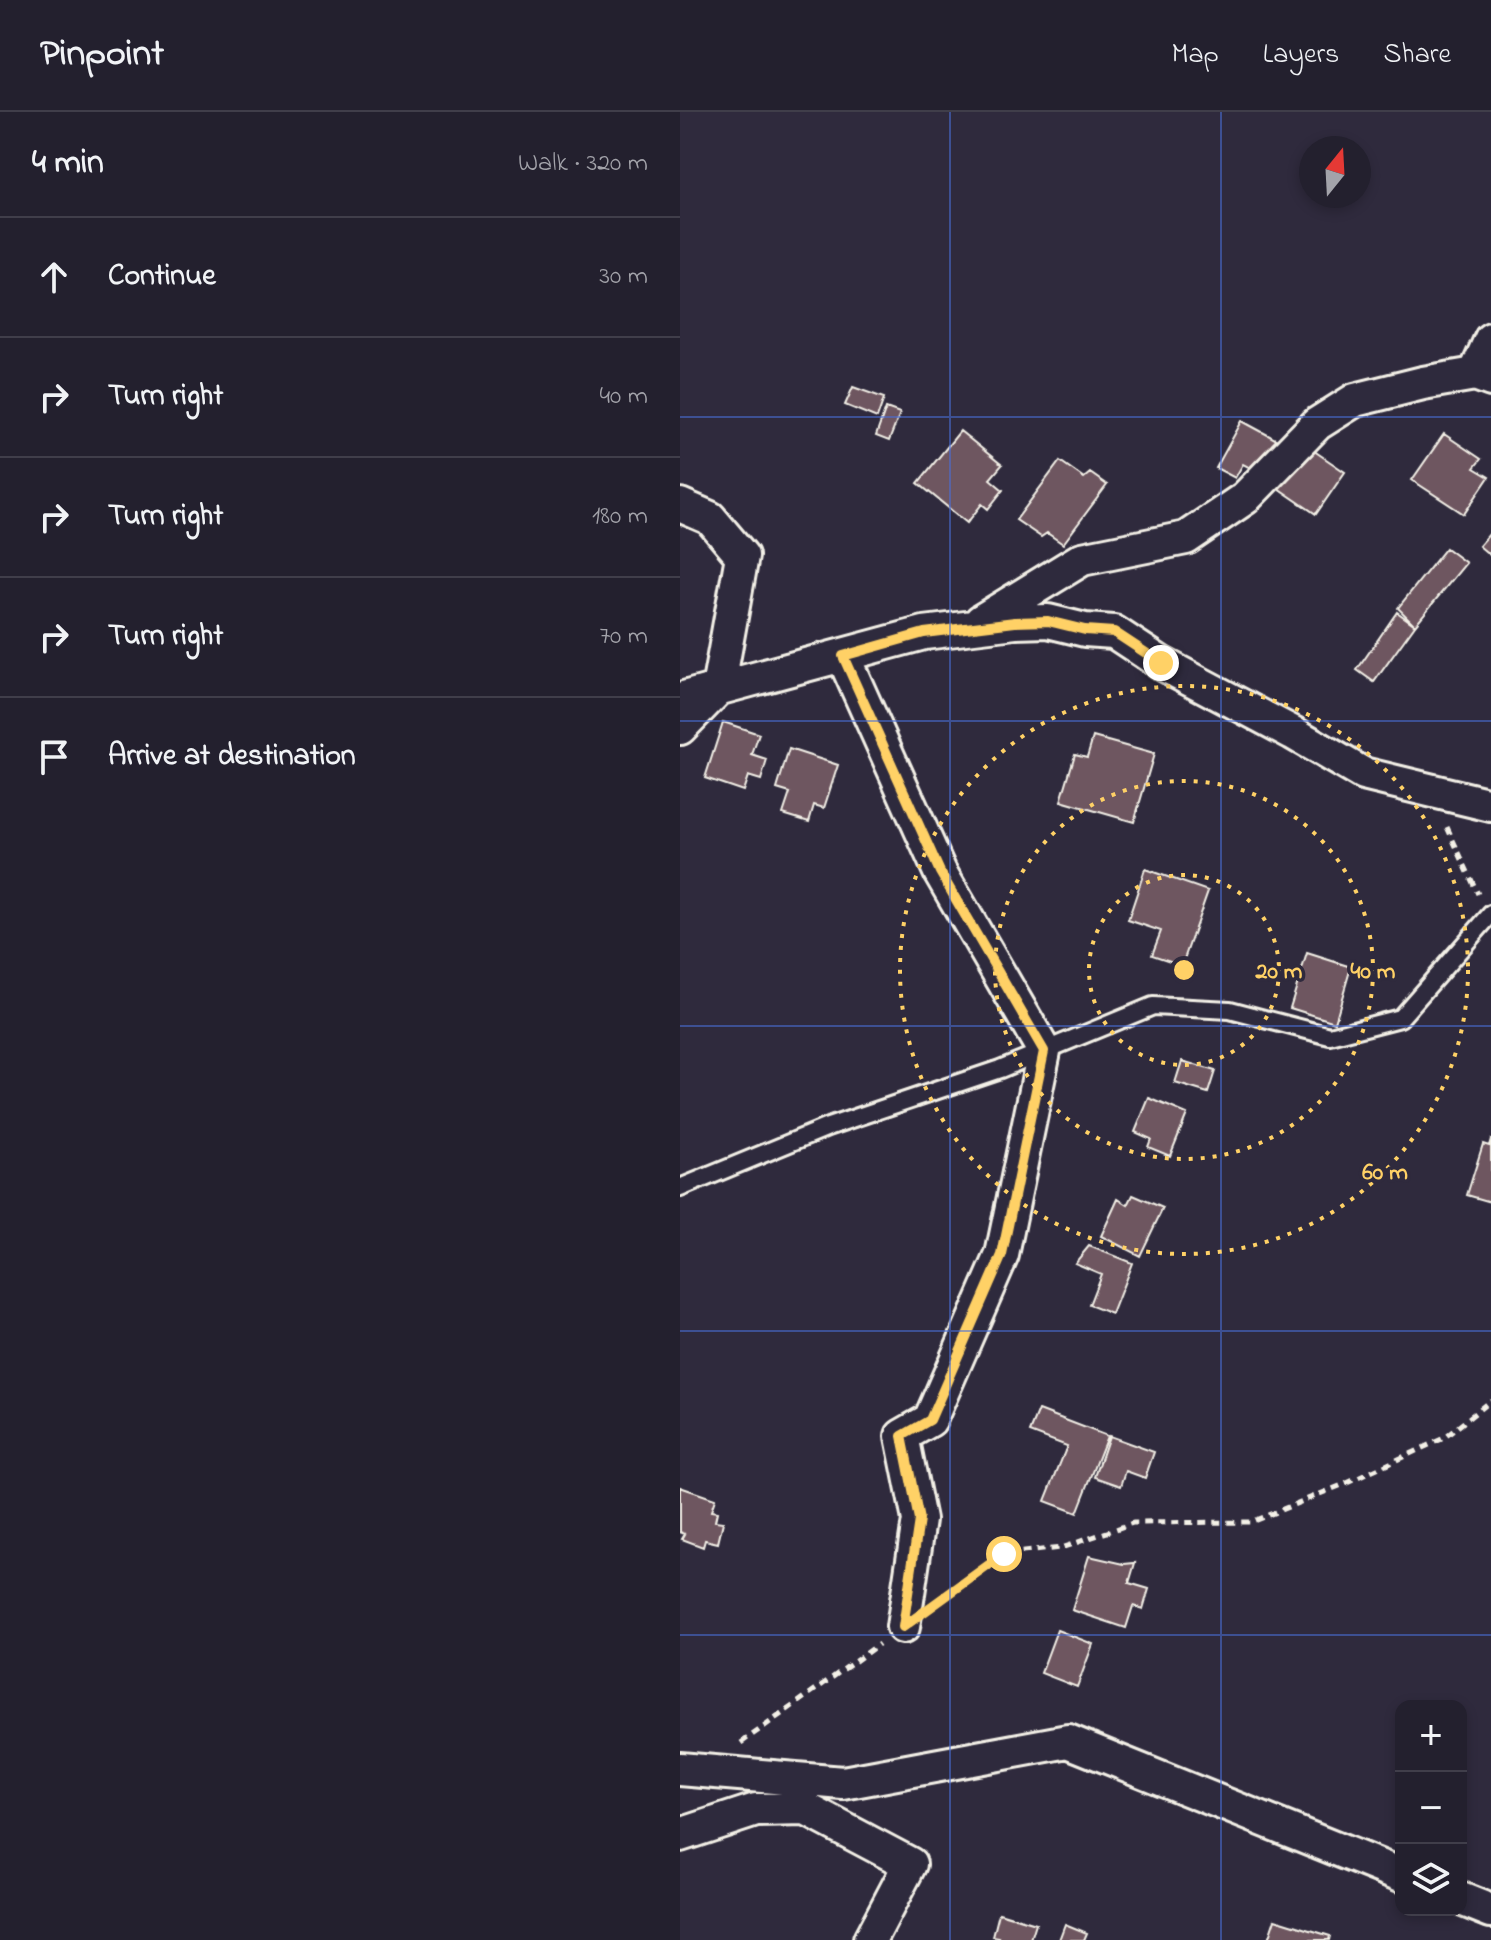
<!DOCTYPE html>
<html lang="en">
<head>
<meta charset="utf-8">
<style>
  :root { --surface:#23202e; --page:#2f2d3a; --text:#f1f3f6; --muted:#a3a3aa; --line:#403e4a }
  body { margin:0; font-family:"Indie Flower",sans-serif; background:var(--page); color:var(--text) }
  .controls { position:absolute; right:24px; bottom:24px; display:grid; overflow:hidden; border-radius:16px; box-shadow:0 4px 12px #0003 }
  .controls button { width:72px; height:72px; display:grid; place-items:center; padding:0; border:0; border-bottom:2px solid var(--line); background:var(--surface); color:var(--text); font:40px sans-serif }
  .compass { position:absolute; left:619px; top:24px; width:72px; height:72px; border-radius:50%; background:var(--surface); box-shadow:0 4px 12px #0003; rotate:18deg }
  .stop { position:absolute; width:24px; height:24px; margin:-18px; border:6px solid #ffd166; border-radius:50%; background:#fff }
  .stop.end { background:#ffd166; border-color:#fff; box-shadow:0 2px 8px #0008 }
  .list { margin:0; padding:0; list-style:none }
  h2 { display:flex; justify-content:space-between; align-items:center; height:104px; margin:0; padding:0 32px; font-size:34px }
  h2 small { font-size:26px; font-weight:400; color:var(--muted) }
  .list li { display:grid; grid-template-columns:52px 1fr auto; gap:24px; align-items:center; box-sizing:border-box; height:120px; padding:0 32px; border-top:2px solid var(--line) }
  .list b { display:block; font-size:30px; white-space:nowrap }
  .list em { font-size:26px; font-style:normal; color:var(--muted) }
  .icon { flex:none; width:44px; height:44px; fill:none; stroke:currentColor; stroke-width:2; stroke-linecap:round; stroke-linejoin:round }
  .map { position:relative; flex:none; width:811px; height:1828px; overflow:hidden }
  header { display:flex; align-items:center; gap:48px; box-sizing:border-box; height:112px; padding:0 40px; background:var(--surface); border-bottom:2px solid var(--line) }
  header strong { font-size:38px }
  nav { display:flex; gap:44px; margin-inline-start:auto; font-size:28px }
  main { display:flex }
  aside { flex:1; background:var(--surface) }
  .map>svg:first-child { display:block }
  .building { fill:#6e5660; stroke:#f4f1e8; stroke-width:2 }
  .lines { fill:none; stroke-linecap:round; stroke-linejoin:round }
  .lane-casing { stroke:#f4f1e8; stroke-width:22 }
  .street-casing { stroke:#f4f1e8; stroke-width:38 }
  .path { stroke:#f4f1e8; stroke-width:5; stroke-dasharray:8 6; stroke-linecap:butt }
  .lane { stroke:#2f2a3d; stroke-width:16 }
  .street { stroke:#2f2a3d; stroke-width:32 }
  .route { stroke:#ffd166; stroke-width:10 }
  .grid { fill:none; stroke:#486fdb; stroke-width:2; stroke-opacity:0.55 }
  .ring { fill:none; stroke:#ffd166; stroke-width:4; stroke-dasharray:4 8 }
  .centre { fill:#ffd166; stroke:#2f2a3d; stroke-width:4 }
  .ring-label { font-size:24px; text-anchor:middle; font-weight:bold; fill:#ffd166; stroke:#2f2a3d; stroke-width:7; stroke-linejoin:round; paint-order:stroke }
</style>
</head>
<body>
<header>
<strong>Pinpoint</strong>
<nav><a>Map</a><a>Layers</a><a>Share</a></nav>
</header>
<main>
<aside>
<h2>4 min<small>Walk · 320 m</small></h2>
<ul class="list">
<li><svg class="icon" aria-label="ahead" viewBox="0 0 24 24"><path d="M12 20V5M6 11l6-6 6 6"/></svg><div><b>Continue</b></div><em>30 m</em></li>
<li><svg class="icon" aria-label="right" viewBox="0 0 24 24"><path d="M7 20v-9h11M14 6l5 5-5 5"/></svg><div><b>Turn right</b></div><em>40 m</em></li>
<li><svg class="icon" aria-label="right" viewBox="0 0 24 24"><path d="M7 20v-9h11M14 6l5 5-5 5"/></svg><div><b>Turn right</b></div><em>180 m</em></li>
<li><svg class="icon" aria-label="right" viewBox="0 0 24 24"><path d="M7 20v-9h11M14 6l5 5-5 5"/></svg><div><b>Turn right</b></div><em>70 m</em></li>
<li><svg class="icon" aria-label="arrive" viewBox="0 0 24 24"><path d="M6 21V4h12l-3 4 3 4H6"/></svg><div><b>Arrive at destination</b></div></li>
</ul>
</aside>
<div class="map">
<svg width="811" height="1828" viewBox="0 0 811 1828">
  <rect width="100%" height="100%" fill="#2f2a3d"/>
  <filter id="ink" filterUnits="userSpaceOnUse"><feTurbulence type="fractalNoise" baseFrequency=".0125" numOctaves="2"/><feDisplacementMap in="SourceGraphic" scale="16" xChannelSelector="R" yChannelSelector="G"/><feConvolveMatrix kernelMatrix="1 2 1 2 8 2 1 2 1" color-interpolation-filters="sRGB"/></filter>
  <g filter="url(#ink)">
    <path class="building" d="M173 275 204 286 197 306 165 293Z
      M206 296 220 301 209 329 196 324Z
      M562 309 599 329 582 362 563 352 555 366 536 356Z
      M280 319 322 353 310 367 323 378 308 397 302 392 287 411 238 371Z
      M764 322 801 347 794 356 809 365 784 402 732 368Z
      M621 330 665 360 636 402 592 372Z
      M380 349 404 366 410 361 427 373 383 432 367 421 361 425 336 408Z
      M811 420V444L799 434Z
      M766 436 786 451 735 513 718 496Z
      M717 500 735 513 694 570 677 558Z
      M43 610 79 622 72 643 87 648 81 668 68 664 63 679 25 666Z
      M413 625 474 642 454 710 381 689 395 642 407 645Z
      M109 637 158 653 144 696 134 693 129 710 103 702 110 681 97 677Z
      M465 757 528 779 502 853 472 843 481 819 448 808Z
      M627 841 671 855 655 910 610 896Z
      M502 949 535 959 528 981 495 971Z
      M469 986 507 1002 490 1044 468 1035 471 1027 455 1020Z
      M811 1027V1090L787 1083 803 1032 809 1034Z
      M453 1083 483 1096 460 1144 421 1124 438 1087 448 1093Z
      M409 1134 452 1151 432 1202 409 1193 421 1162 395 1151Z
      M359 1298 427 1324 397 1401 365 1389 387 1334 350 1320Z
      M429 1324 474 1340 465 1366 446 1359 441 1374 415 1365Z
      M0 1375 35 1387 31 1399 37 1400 35 1409 43 1410 38 1431 25 1428 23 1435 2 1427 5 1422 0 1420Z
      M409 1444 444 1452 455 1451 449 1471 469 1477 463 1497 453 1494 446 1516 392 1498Z
      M377 1518 413 1532 397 1575 361 1561Z
      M319 1801 356 1812 351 1828H318L319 1826 313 1825Z
      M595 1807 650 1824 649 1828H588Z
      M385 1812 407 1821 404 1828H379Z"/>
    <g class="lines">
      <defs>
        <path id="lane" d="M0 1076 148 1015 320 957 473 894 550 898 650 924 720 906 811 802"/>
        <path id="street" d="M811 227 795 262 811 268
          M0 393 30 406 62 444 38 577 0 616
          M301 509 402 447 506 426 565 386 637 312 675 288 743 271 795 262
          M163 544 260 760 364 939 322 1143 250 1308 222 1324 239 1408 223 1515
          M0 587 244 521 335 510 368 509 405 518 434 520 481 551 613 621 683 662 811 693
          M0 1657 163 1671 388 1629 721 1763
          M0 1723 76 1698 126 1697 230 1752 190 1828
          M781 1787 811 1799"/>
      </defs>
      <use href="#lane" class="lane-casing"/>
      <use href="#street" class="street-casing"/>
      <path class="path" d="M767 715 798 782
        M259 1489 324 1442 381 1436 453 1411 571 1410 667 1371 764 1326 811 1288
        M61 1631 199 1532"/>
      <use href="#lane" class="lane"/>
      <use href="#street" class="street"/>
    </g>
  </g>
  <g class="lines" filter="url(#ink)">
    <path class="route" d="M324 1442 223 1515 239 1408 222 1324 250 1308 322 1143 364 939 260 760 163 544 244 521 335 510 368 509 405 518 434 520 481 551"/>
  </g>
  <path class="grid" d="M270 0V1828M541 0V1828M0 305H811M0 609H811M0 914H811M0 1219H811M0 1523H811"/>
  <g class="ring">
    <circle cx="504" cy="858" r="95"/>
    <circle cx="504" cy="858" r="189"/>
    <circle cx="504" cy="858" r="284"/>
  </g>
  <circle cx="504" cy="858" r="12" class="centre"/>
  <g class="ring-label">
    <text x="599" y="866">20 m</text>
    <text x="693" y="866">40 m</text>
    <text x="705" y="1067">60 m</text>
  </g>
</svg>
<div class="controls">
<button>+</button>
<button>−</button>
<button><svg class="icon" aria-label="layers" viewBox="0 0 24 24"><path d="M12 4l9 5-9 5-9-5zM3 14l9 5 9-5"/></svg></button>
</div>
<svg class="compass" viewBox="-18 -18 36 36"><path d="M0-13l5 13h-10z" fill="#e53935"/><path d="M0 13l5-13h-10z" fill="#a3a3aa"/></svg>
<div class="stop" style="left:324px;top:1442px"></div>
<div class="stop end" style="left:481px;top:551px"></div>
</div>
</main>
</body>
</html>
